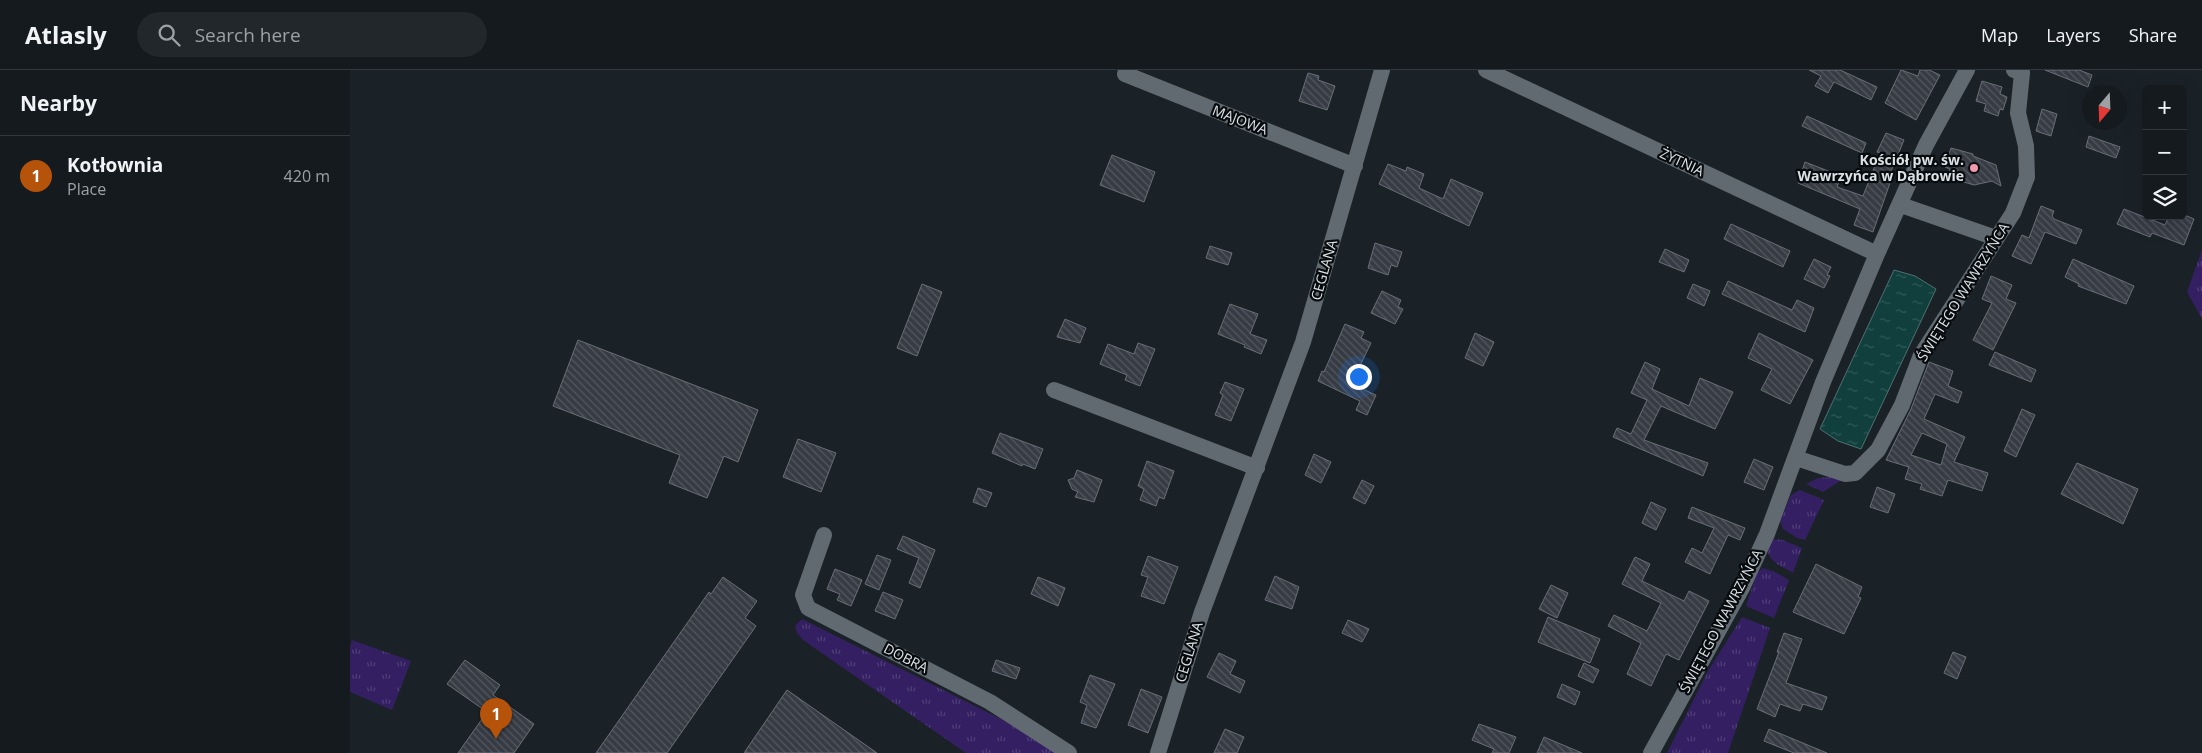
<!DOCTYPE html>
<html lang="en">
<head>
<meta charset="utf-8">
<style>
  :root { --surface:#141a1e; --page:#21272b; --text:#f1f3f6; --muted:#9da1a4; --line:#33383c; --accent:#b45309 }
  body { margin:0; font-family:"Open Sans",sans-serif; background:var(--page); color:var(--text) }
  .controls { position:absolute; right:15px; top:15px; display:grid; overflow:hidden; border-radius:8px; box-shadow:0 5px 20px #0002 }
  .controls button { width:45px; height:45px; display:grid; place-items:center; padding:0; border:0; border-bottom:1px solid var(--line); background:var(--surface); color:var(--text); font:25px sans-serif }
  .compass { position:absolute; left:1732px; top:15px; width:45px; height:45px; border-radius:50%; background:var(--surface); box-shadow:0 5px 20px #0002; rotate:199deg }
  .you { position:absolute; left:1008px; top:306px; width:18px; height:18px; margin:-12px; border:4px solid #fff; border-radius:50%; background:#1a73e8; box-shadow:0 0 0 8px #1a73e833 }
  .badge { display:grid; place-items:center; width:32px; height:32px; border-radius:50%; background:var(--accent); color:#fff; font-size:16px; font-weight:700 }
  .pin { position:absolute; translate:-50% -41px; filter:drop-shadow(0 1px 2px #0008) }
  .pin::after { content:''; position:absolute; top:26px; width:18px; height:15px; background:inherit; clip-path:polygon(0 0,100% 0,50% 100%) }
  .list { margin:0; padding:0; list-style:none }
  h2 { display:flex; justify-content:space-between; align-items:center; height:65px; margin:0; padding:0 20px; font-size:21px }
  h2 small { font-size:16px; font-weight:400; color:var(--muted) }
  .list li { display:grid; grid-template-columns:32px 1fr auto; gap:15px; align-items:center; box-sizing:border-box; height:80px; padding:0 20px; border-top:1px solid var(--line) }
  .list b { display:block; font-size:19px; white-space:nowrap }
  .list p { margin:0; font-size:16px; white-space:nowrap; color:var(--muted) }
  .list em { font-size:16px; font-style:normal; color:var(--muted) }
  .icon { flex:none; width:28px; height:28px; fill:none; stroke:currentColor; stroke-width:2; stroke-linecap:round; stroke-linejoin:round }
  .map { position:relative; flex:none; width:1852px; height:683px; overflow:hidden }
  header { display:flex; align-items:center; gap:30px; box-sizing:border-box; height:70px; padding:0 25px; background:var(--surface); border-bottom:1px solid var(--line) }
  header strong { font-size:24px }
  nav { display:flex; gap:28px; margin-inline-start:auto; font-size:18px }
  .search { width:350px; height:45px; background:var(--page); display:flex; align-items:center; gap:12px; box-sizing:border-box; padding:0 18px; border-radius:28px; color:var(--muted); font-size:19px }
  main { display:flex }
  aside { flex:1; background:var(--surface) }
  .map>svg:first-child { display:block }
  .grass { fill:url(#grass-tufts) }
  .water { fill:url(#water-ripples); stroke:#4d7070 }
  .building { fill:url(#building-back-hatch); stroke:#6a6e78; fill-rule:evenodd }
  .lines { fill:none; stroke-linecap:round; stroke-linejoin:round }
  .minor { stroke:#616a71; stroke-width:16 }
  .poi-dot { fill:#f29aad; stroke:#080b0e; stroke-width:2 }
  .labels { text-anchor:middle; stroke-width:4.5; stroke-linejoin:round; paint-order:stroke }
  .street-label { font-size:14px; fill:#dbe1e5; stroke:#080b0e }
  .poi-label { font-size:14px; font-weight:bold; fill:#dbe1e5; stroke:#080b0e; text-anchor:end }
</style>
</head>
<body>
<header>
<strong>Atlasly</strong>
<div class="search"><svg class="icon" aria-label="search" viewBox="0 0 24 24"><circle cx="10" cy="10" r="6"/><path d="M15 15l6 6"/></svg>Search here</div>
<nav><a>Map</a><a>Layers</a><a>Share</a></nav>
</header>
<main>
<aside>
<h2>Nearby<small></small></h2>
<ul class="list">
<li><span class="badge">1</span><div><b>Kotłownia</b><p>Place</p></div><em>420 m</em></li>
</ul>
</aside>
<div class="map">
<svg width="1852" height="683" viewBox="0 0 1852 683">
  <defs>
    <pattern id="grass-tufts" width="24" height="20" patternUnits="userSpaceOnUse" patternTransform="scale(1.25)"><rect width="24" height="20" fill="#331f62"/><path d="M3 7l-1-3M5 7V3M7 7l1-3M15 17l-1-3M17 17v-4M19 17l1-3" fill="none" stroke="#503f78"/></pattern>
    <pattern id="water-ripples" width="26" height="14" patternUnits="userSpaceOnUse" patternTransform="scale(1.25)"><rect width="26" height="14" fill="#103f3e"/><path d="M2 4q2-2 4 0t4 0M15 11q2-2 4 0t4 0" fill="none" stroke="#325a5a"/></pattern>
    <pattern id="building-back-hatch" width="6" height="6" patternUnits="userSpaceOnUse" patternTransform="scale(1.25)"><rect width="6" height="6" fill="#373b44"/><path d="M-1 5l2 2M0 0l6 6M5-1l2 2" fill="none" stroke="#53575f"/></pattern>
  </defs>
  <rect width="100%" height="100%" fill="#1a2228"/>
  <path class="grass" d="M1852 180V249L1837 222Z
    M1482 407 1493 409 1473 422 1456 414 1468 408Z
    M1450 420 1474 430 1455 470 1447 468 1433 459 1430 451 1441 425Z
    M1423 469 1433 470 1452 478 1443 503 1427 494 1420 487 1417 481Z
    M1413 498 1425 502 1439 510 1424 548 1396 536 1407 503Z
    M1392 547 1420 558 1378 683H1317L1358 601Z
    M452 549 651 649 708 683H616L453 570 447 563 445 556Z
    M2 570 61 591 42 640 0 622V577Z"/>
  <path class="water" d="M1544 200 1565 206 1586 219 1511 379 1488 371 1470 359Z"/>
  <path class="building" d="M1459 0H1490L1527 17 1521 30 1484 12 1478 23 1465 16 1471 6Z
    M1551 0 1568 6 1570 0H1579L1590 5 1566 50 1535 33Z
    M1695 0H1729L1742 5 1738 17Z
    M958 3 969 6 968 10 985 16 977 40 949 31Z
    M1632 11 1652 17 1650 24 1657 27 1653 40 1650 39 1648 46 1634 41 1636 34 1626 31Z
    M1692 39 1707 44 1701 66 1686 61Z
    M1457 46 1516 73 1512 83 1452 56Z
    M1536 63 1554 70 1539 106 1542 107 1523 162 1504 155 1510 139 1448 113 1455 92 1491 106 1487 117 1513 126 1530 83 1527 82Z
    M1739 66 1770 77 1766 88 1736 77Z
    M1601 78 1623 84V86L1646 95 1651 116 1642 111 1624 115 1597 107 1600 99 1595 97Z
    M762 85 805 102 794 132 750 115Z
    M1038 94 1056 101 1057 97 1074 104 1069 118 1093 129 1101 109 1133 123 1119 156 1029 114Z
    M1691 136 1704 141 1702 146 1704 149 1732 160 1726 174 1695 162 1681 194 1662 186 1672 165 1679 168Z
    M1774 139 1815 155 1819 146H1837L1844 149 1834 175 1802 163 1800 167 1767 154Z
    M1381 154 1440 181 1433 197 1374 169Z
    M1025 173 1052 182 1047 197 1041 195 1038 205 1018 198Z
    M860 176 882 183 878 195 856 188Z
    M1315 179 1339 190 1334 202 1309 192Z
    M1464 189 1481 197 1477 205 1480 206 1474 218 1454 209Z
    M1723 189 1784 216 1776 234 1728 216 1729 214 1715 207Z
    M1641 206 1662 215 1656 229 1666 233 1643 280 1623 270 1642 233 1632 229Z
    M1378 211 1442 240 1447 230 1464 238 1455 262 1372 224Z
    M572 214 592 222 567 286 547 278Z
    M1343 214 1360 221 1354 236 1337 228Z
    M1032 221 1051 230 1048 237 1053 239 1045 254 1021 243Z
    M880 234 908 244 900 264 917 270 911 284 894 277 895 275 868 264Z
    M715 249 736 258 730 273 707 267Z
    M995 254 1014 262 1011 268 1021 273 1001 314 1026 325 1017 345 1006 340 1010 331 968 311 972 301 974 302Z
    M1125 263 1144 272 1133 296 1115 288Z
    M1409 263 1463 290 1440 334 1411 320 1422 299 1398 288Z
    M228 270 408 340 388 392 374 386 357 428 319 413 330 385 203 336Z
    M788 273 805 279 790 316 775 310 777 305 750 294 758 274 784 284Z
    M1645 282 1686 300 1681 312 1639 295Z
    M1295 292 1310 299 1302 319 1339 336 1350 308 1383 322 1365 359 1311 336 1294 370 1358 393 1353 406 1263 367 1267 358 1281 364 1297 330 1281 323Z
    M1579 292 1603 301 1598 316 1612 322 1608 333 1585 324 1574 349 1615 367 1604 392 1638 403 1632 421 1598 410 1592 426 1570 419 1572 414 1555 409 1559 397 1536 390 1561 339ZM1572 363 1597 374 1591 395 1561 385Z
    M875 312 894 319 881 351 865 345 873 325 870 323Z
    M1672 339 1685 345 1666 387 1654 381Z
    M650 363 693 379 685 399 673 394 672 396 642 383Z
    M448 369 486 383 471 422 433 407Z
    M964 384 981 392 971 413 955 405Z
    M1404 389 1423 397 1414 420 1394 412Z
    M797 391 824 401 814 429 809 427 806 436 790 430 794 419 788 416Z
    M1727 393 1788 419 1773 454 1711 424Z
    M727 400 752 410 744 432 725 427 728 422 722 419 718 410 724 408Z
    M1012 410 1024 416 1015 434 1003 428Z
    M1527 417 1545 424 1538 443 1520 437Z
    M628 418 642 423 636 437 623 432Z
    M1301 432 1316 439 1306 460 1292 453Z
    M1342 437 1395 458 1390 470 1378 465 1360 504 1335 492 1342 478 1352 483 1364 458 1338 448Z
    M553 466 585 480 570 518 559 513 569 488 547 479Z
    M527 485 541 490 529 520 515 514Z
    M798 486 828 497 814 534 791 526 798 507 791 505Z
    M1285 487 1300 494 1292 511 1334 531 1339 521 1359 531 1329 590 1316 584 1301 616 1277 604 1291 573 1258 556 1264 545 1297 561 1311 533 1272 514Z
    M1466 494 1512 517 1508 527 1511 528 1494 564 1443 542Z
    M485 499 512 510 501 536 487 530 490 524 477 519Z
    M925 506 949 517 942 539 915 530Z
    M373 507 407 531 395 548 406 556 317 683H246L359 522 361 524Z
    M688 507 715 518 708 536 681 524Z
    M1201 515 1218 523 1207 548 1189 539Z
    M533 522 553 530 545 549 525 541Z
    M1198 547 1250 569 1240 593 1188 572Z
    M998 550 1019 559 1012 572 992 563Z
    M1434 563 1452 569 1436 613 1477 627 1472 640 1453 634 1450 641 1430 634 1425 647 1407 639 1429 582H1427Z
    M1603 582 1616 587 1607 609 1594 603Z
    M869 583 886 591 880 604 895 611 890 623 857 607Z
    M115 590 150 615 143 625 184 654 164 683H108L137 642 97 614Z
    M646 590 670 598 666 609 642 601Z
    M1234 593 1249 600 1243 613 1228 606Z
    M740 605 765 614 746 658 731 653 737 635 730 632Z
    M1212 614 1230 622 1225 635 1207 627Z
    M791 619 812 627 798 663 778 655Z
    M437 620 527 683H394Z
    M1129 654 1166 667 1159 683H1142L1144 679 1122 670Z
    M875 659 894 667 887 683H864Z
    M1419 659 1477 683H1444L1414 671Z
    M1194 667 1232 683H1187Z"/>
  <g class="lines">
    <path class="minor" d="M1136 0 1527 184
      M775 4 1005 96
      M1551 135 1646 168
      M704 320 907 398
      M1446 388 1495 404 1505 403 1528 380 1552 335 1571 285 1663 143 1677 107 1676 76 1668 43 1672 3 1664 0
      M474 465 453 525 458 538 640 632 719 683
      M808 683 852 542 953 272 1032 0
      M1301 683 1392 518 1417 464 1473 312 1527 184 1576 75 1617 0"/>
  </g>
  <circle class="poi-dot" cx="1624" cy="98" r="5"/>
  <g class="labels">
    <g class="street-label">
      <text transform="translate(890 50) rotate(21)" y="5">MAJOWA</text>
      <text transform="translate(1332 92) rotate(25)" y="5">ŻYTNIA</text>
      <text transform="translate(974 200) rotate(-74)" y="5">CEGLANA</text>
      <text transform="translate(1613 222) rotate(-58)" y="5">ŚWIĘTEGO WAWRZYŃCA</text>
      <text transform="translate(1371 551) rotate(-62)" y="5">ŚWIĘTEGO WAWRZYŃCA</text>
      <text transform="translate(839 582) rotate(-73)" y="5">CEGLANA</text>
      <text transform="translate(556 588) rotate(27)" y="5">DOBRA</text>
    </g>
    <g class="poi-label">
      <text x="1614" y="95">Kościół pw. św.<tspan x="1614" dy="16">Wawrzyńca w Dąbrowie</tspan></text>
    </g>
  </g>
</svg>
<div class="controls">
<button>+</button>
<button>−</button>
<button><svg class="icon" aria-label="layers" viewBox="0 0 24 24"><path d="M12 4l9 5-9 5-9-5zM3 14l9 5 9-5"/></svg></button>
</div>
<svg class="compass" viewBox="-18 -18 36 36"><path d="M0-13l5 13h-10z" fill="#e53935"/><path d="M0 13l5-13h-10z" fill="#9da1a4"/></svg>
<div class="you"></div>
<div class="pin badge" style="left:146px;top:669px">1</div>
</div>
</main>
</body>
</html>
